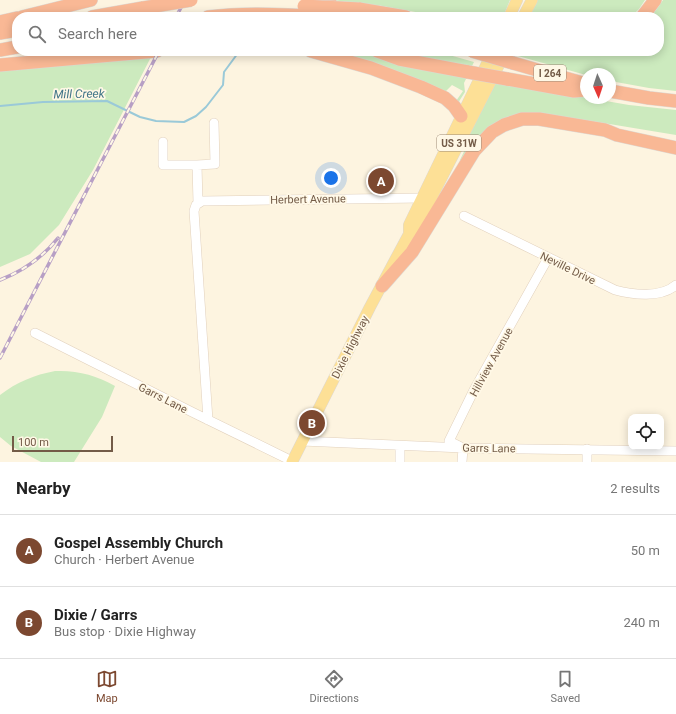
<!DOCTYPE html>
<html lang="en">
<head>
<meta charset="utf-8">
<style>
  :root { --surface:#fff; --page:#f6f6f6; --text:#222; --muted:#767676; --line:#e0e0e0; --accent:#7c4830 }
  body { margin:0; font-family:Roboto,sans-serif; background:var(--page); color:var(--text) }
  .controls { position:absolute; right:12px; bottom:12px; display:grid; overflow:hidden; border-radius:8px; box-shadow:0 2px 10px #0003 }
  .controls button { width:36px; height:36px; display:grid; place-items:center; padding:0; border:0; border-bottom:1px solid var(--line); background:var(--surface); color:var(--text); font:20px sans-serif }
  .compass { position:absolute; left:580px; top:68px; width:36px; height:36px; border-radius:50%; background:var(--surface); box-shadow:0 2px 10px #0003; rotate:177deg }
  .scale { position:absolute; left:12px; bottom:10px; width:101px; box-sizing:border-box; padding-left:4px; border:2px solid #735b47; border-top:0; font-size:11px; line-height:14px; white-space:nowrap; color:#735b47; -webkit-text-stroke:3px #fff8e6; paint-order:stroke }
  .you { position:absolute; left:331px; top:178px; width:14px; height:14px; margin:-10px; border:3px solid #fff; border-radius:50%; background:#1a73e8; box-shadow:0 0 0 6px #1a73e833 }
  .badge { display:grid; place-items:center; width:26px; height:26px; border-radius:50%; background:var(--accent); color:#fff; font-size:13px; font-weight:700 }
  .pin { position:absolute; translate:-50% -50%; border:2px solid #fff; box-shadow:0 1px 4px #0006 }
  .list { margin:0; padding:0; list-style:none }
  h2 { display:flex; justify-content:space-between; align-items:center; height:52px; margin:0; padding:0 16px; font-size:17px }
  h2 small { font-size:13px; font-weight:400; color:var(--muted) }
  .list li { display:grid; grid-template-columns:26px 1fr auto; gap:12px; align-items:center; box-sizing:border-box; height:72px; padding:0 16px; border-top:1px solid var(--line) }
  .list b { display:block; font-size:15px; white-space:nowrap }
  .list p { margin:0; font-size:13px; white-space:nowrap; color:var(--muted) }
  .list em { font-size:13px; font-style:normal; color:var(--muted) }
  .icon { flex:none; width:22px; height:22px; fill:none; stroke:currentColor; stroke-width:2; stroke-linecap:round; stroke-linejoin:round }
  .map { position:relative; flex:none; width:676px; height:462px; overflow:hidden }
  .search { position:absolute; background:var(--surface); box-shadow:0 2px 10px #0003; left:12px; right:12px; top:12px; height:44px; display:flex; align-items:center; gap:10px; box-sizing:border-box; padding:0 14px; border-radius:16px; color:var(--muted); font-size:15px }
  .sheet { height:196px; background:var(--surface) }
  nav { display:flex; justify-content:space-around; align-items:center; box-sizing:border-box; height:56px; border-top:1px solid var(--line); background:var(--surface); font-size:11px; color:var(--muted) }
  nav a { display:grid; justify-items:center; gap:2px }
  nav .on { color:var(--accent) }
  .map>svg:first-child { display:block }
  .green { fill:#cceabe }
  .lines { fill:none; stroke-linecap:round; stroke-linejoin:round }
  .stream { stroke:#9ac9d8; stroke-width:2 }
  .minor-casing { stroke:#e1d0bc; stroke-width:10 }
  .major-casing { stroke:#ddd8d3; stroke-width:12 }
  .highway-casing { stroke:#ddd8d3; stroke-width:14 }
  .minor { stroke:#fff; stroke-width:9 }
  .major { stroke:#fde096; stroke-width:11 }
  .highway { stroke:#f9b895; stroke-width:13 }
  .rail-casing { stroke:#b79fc5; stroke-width:3.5 }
  .rail { stroke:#fff8e6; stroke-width:2; stroke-dasharray:6; stroke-linecap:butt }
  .highway-bridge-casing { stroke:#ddd8d3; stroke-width:14; stroke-linecap:butt }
  .highway-bridge { stroke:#f9b895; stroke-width:13 }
  .labels { text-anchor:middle; stroke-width:3.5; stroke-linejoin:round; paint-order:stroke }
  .shield { fill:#fff8e6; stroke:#9d8a77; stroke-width:1 }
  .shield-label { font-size:10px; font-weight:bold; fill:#735b47 }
  .street-label { font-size:11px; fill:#735b47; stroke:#fff8e6 }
  .water-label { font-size:12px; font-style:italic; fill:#417588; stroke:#fff8e6 }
</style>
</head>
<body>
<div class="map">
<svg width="676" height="462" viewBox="0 0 676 462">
  <rect width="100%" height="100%" fill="#fdf4e0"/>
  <path class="green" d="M332 0H510L503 17H443L382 6Z
    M536 0H645L639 9 631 17H528Z
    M663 0H676V91L649 88 616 82 610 80V74L586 75 518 56 520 51 574 53 590 51H659V17H651Z
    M329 51H366L373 54 467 77 464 83 465 92 458 103 456 101 463 91 452 85 445 92Z
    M389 51H435L474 62 471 68Z
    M151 57 93 170 59 225 30 254 0 267V70Z
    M496 82 629 105 676 110V135L579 119 532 116 498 126 461 161 460 160 468 143 465 141Z
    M55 371C77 370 96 375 115 386L102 417 74 462H41L11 446 0 437V395C17 382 34 375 55 371Z"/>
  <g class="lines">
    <path class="stream" d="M0 106 43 102 107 101 140 117 156 121 184 122 196 116 206 107 223 85 224 72 238 53"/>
    <defs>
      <path id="minor" d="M163 142V165H197
        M198 203 197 165 215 164 214 123
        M464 216 615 290C633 295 661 298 676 285
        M35 333 192 412 292 461
        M208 420 194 211 196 205 202 201 422 198
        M302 441 463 448 676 451
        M400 446V462
        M462 462 463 448 449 441 474 390 548 258
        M587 462V449"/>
      <path id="major" d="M509 17 517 0
        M523 17 532 0
        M409 234V225L493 51
        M292 462 370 307 409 234 416 228 506 51"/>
      <path id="highway" d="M328 0 339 17
        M359 9 406 17
        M22 17 91 0
        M92 17 143 8
        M208 17C245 12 284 14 322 17
        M642 17 655 0
        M0 22 17 18
        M0 33 17 30
        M0 50 17 47
        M311 51 371 68 421 87 445 98 454 106 461 116
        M377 51 399 59 468 72
        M513 63 586 84
        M0 65 157 51
        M507 79 574 91 586 90
        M610 91 649 98 676 101
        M382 286 412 252 474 151 492 132 504 125 522 119H539L605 130 617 135 676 148"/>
    </defs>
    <use href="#minor" class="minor-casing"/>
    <use href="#major" class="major-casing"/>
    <use href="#highway" class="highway-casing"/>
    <use href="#minor" class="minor"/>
    <use href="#major" class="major"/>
    <use href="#highway" class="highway"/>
    <defs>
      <path id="rail" d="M176 17 185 0
        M0 280C23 271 43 257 58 238
        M0 358 159 51"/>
    </defs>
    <use href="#rail" class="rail-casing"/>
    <use href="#rail" class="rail"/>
    <defs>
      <path id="highway-bridge" d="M304 6 359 9
        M143 8 191 0
        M472 51 513 63
        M468 72 507 79"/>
    </defs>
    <use href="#highway-bridge" class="highway-bridge-casing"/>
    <use href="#highway-bridge" class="highway-bridge"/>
  </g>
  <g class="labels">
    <g class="shield">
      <rect x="534" y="65" width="32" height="16" rx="3"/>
      <rect x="437" y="135" width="44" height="16" rx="3"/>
    </g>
    <g class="shield-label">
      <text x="550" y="77">I 264</text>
      <text x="459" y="147">US 31W</text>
    </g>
    <g class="street-label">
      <text transform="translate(308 199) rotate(-1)" y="4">Herbert Avenue</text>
      <text transform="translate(568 268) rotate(26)" y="4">Neville Drive</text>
      <text transform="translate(350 347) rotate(-63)" y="4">Dixie Highway</text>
      <text transform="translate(491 362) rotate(-61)" y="4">Hillview Avenue</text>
      <text transform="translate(163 398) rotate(27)" y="4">Garrs Lane</text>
      <text transform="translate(489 448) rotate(1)" y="4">Garrs Lane</text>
    </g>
    <g class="water-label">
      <text transform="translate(79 94) rotate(-1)" y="4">Mill Creek</text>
    </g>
  </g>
</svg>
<div class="controls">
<button><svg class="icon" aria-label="locate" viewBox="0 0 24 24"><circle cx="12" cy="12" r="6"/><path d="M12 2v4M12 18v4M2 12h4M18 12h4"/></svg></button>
</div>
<svg class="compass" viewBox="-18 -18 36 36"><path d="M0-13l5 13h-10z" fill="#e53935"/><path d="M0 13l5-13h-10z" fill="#767676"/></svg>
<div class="scale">100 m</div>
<div class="you"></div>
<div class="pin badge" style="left:381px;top:181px">A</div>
<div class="pin badge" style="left:312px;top:423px">B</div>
<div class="search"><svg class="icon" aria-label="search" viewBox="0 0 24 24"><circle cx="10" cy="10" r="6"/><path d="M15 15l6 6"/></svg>Search here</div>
</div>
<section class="sheet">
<h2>Nearby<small>2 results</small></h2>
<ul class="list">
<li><span class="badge">A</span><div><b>Gospel Assembly Church</b><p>Church · Herbert Avenue</p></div><em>50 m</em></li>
<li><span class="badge">B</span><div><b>Dixie / Garrs</b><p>Bus stop · Dixie Highway</p></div><em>240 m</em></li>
</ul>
</section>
<nav>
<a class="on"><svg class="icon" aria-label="map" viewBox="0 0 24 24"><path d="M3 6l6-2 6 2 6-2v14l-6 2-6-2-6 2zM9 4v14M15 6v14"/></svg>Map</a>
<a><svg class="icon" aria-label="directions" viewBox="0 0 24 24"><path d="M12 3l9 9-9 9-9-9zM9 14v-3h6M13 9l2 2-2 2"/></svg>Directions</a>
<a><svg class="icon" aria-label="saved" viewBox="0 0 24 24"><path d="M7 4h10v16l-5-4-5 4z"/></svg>Saved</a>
</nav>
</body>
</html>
